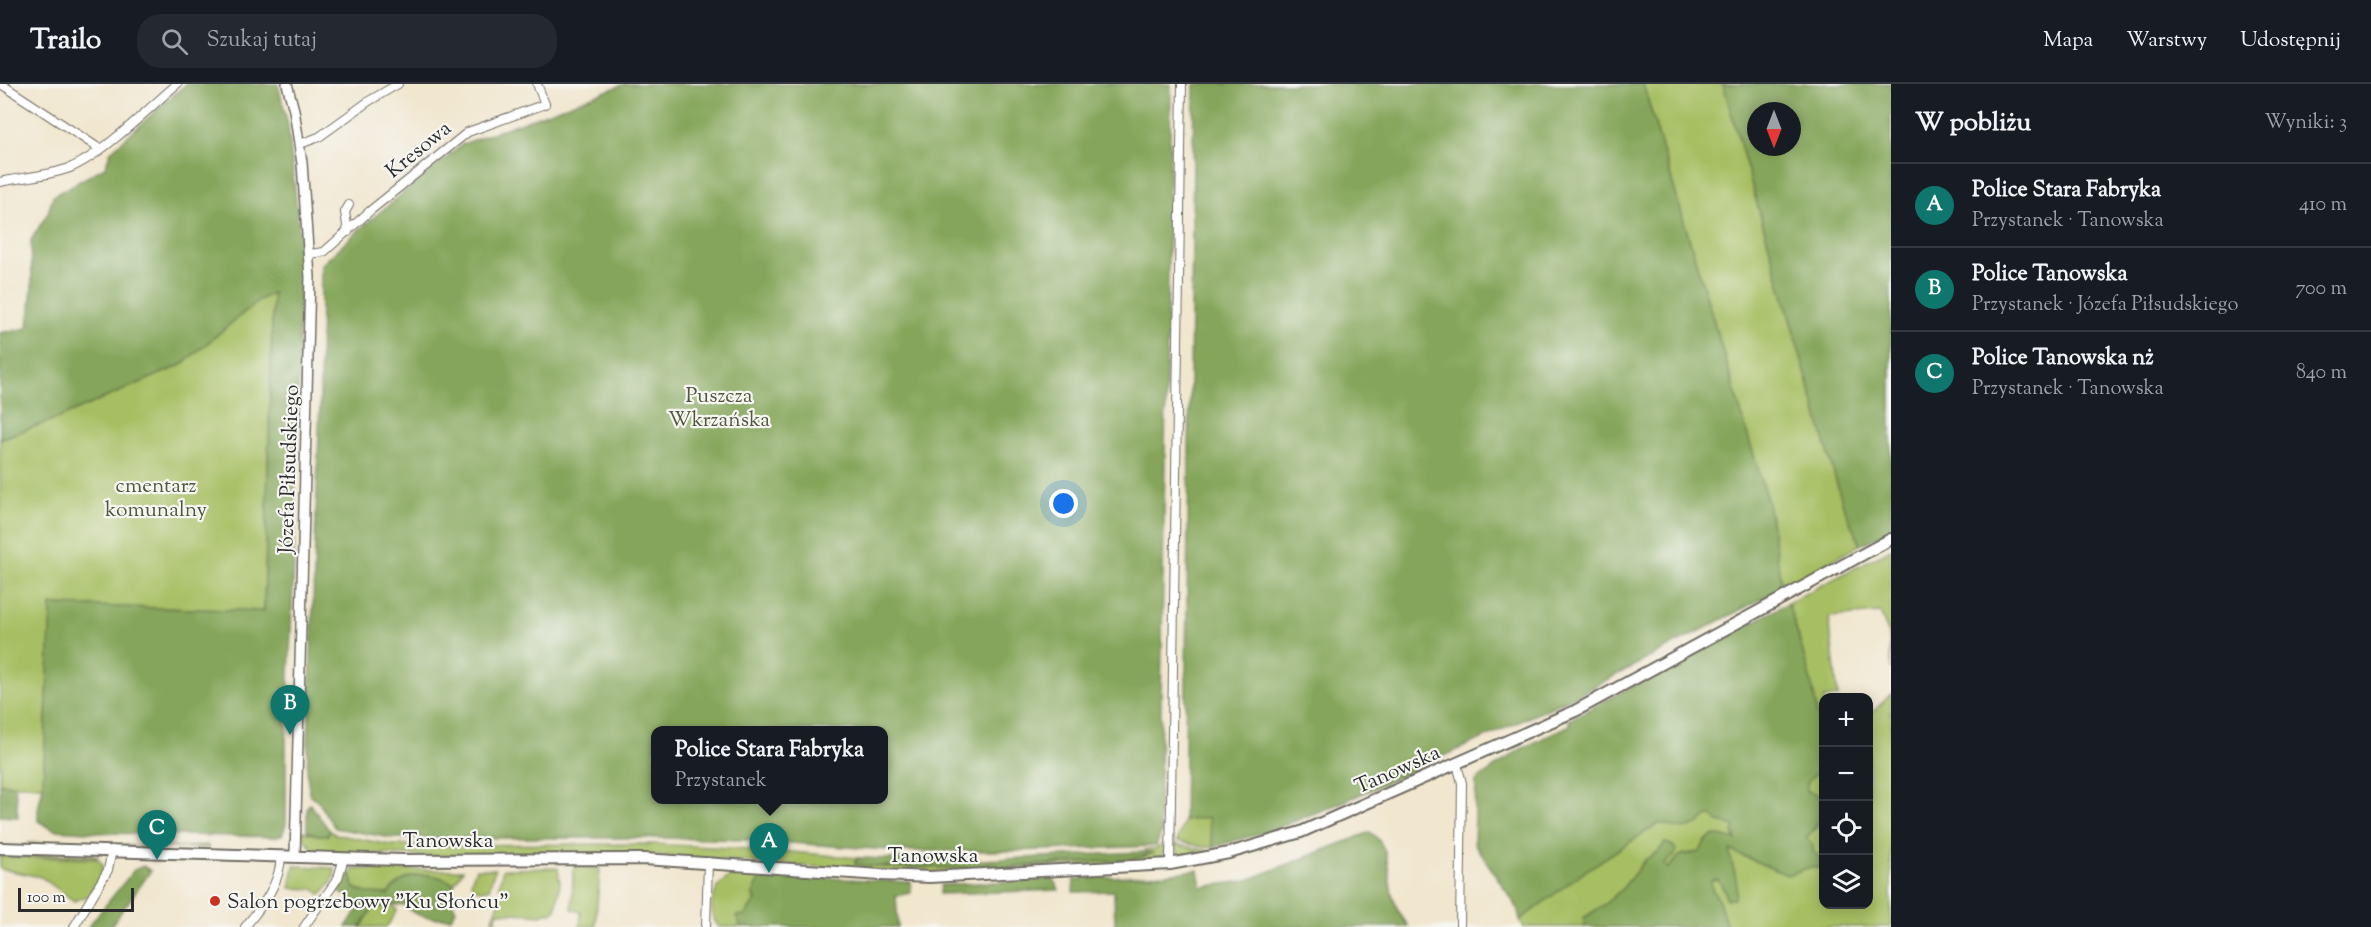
<!DOCTYPE html>
<html lang="pl">
<head>
<meta charset="utf-8">
<style>
  :root { --surface:#171b24; --page:#242831; --text:#f1f3f6; --muted:#9ea1a6; --line:#363941; --accent:#0f766e }
  body { margin:0; font-family:"Sorts Mill Goudy",serif; background:var(--page); color:var(--text) }
  .controls { position:absolute; right:18px; bottom:18px; display:grid; overflow:hidden; border-radius:12px; box-shadow:0 3px 15px #0003 }
  .controls button { width:54px; height:54px; display:grid; place-items:center; padding:0; border:0; border-bottom:2px solid var(--line); background:var(--surface); color:var(--text); font:30px sans-serif }
  .compass { position:absolute; left:1747px; top:18px; width:54px; height:54px; border-radius:50%; background:var(--surface); box-shadow:0 3px 15px #0003; rotate:180deg }
  .scale { position:absolute; left:18px; bottom:15px; width:116px; box-sizing:border-box; padding-left:6px; border:3px solid #2b2b2b; border-top:0; font-size:16px; line-height:21px; white-space:nowrap; color:#2b2b2b; -webkit-text-stroke:4px #f6f6f2; paint-order:stroke }
  .you { position:absolute; left:1064px; top:420px; width:21px; height:21px; margin:-15px; border:4px solid #fff; border-radius:50%; background:#1a73e8; box-shadow:0 0 0 9px #1a73e833 }
  .badge { display:grid; place-items:center; width:39px; height:39px; border-radius:50%; background:var(--accent); color:#fff; font-size:20px; font-weight:700 }
  .pin { position:absolute; translate:-50% -50px; filter:drop-shadow(0 2px 3px #0008) }
  .pin::after { content:''; position:absolute; top:32px; width:21px; height:18px; background:inherit; clip-path:polygon(0 0,100% 0,50% 100%) }
  .popup { position:absolute; left:651px; top:642px; width:237px; height:78px; box-sizing:border-box; display:grid; place-content:center; border-radius:12px; background:var(--surface); filter:drop-shadow(0 2px 4px #0005); font-size:20px; white-space:nowrap; color:var(--muted) }
  .popup b { font-size:22px; color:var(--text) }
  .popup::after { content:''; position:absolute; left:50%; top:100%; margin-left:-12px; border:12px solid transparent; border-top-color:var(--surface) }
  .list { margin:0; padding:0; list-style:none }
  h2 { display:flex; justify-content:space-between; align-items:center; height:78px; margin:0; padding:0 24px; font-size:26px }
  h2 small { font-size:20px; font-weight:400; color:var(--muted) }
  .list li { display:grid; grid-template-columns:39px 1fr auto; gap:18px; align-items:center; box-sizing:border-box; height:84px; padding:0 24px; border-top:2px solid var(--line) }
  .list b { display:block; font-size:22px; white-space:nowrap }
  .list p { margin:0; font-size:20px; white-space:nowrap; color:var(--muted) }
  .list em { font-size:20px; font-style:normal; color:var(--muted) }
  .icon { flex:none; width:33px; height:33px; fill:none; stroke:currentColor; stroke-width:2; stroke-linecap:round; stroke-linejoin:round }
  .map { position:relative; flex:none; width:1891px; height:843px; overflow:hidden }
  header { display:flex; align-items:center; gap:36px; box-sizing:border-box; height:84px; padding:0 30px; background:var(--surface); border-bottom:2px solid var(--line) }
  header strong { font-size:28px }
  nav { display:flex; gap:33px; margin-inline-start:auto; font-size:21px }
  .search { width:420px; height:54px; background:var(--page); display:flex; align-items:center; gap:15px; box-sizing:border-box; padding:0 21px; border-radius:24px; color:var(--muted); font-size:22px }
  main { display:flex }
  aside { flex:1; background:var(--surface) }
  .map>svg:first-child { display:block }
  .green { fill:#a7bf64; stroke:#697548; stroke-width:1.5 }
  .forest { fill:#85a65a; stroke:#586842; stroke-width:1.5; fill-rule:evenodd }
  .lines { fill:none; stroke-linecap:round; stroke-linejoin:round }
  .minor-casing { stroke:#706c64; stroke-width:10 }
  .tertiary-casing { stroke:#706c64; stroke-width:12 }
  .secondary-casing { stroke:#706c64; stroke-width:14 }
  .minor { stroke:#fff; stroke-width:8 }
  .tertiary { stroke:#fff; stroke-width:9 }
  .secondary { stroke:#fff; stroke-width:10 }
  .poi-dot { fill:#c8321e; stroke:#f6f6f2; stroke-width:2 }
  .labels { text-anchor:middle; stroke-width:4.5; stroke-linejoin:round; paint-order:stroke }
  .street-label { font-size:21px; fill:#2b2b2b; stroke:#f6f6f2 }
  .park-label { font-size:21px; fill:#50573c; stroke:#f6f6f2 }
  .poi-label { font-size:21px; fill:#2b2b2b; stroke:#f6f6f2; text-anchor:start }
</style>
</head>
<body>
<header>
<strong>Trailo</strong>
<div class="search"><svg class="icon" aria-label="search" viewBox="0 0 24 24"><circle cx="10" cy="10" r="6"/><path d="M15 15l6 6"/></svg>Szukaj tutaj</div>
<nav><a>Mapa</a><a>Warstwy</a><a>Udostępnij</a></nav>
</header>
<main>
<div class="map">
<svg width="1891" height="843" viewBox="0 0 1891 843">
  <rect width="100%" height="100%" fill="#f6f6f2"/>
  <filter id="ink" filterUnits="userSpaceOnUse"><feTurbulence type="fractalNoise" baseFrequency=".0167" numOctaves="2"/><feDisplacementMap in="SourceGraphic" scale="12" xChannelSelector="R" yChannelSelector="G"/><feConvolveMatrix kernelMatrix="1 2 1 2 8 2 1 2 1" color-interpolation-filters="sRGB"/></filter>
  <filter id="wash" filterUnits="userSpaceOnUse"><feTurbulence type="fractalNoise" baseFrequency=".008" numOctaves="4" result="noise"/><feDisplacementMap in="SourceGraphic" scale="24" xChannelSelector="R" yChannelSelector="G"/><feGaussianBlur stdDeviation="1.35" result="paint"/><feColorMatrix in="noise" values="0 0 0 0 0 0 0 0 0 0 0 0 0 0 0 0 0 1.4 0 .05"/><feComposite in="paint" operator="in"/></filter>
  <g filter="url(#wash)">
    <rect width="100%" height="100%" fill="#f1e6ce"/>
    <path class="green" d="M1643 0H1723L1843 421 1860 461 1782 504 1768 419Z
      M273 208 264 527 52 521 43 702 0 700V355L61 333 181 281 259 216Z
      M1891 465V585L1889 550 1880 529 1829 533 1838 613 1824 614V820H1868L1869 628 1874 627 1891 610V843H1727L1719 817 1712 805 1711 796 1718 795 1725 807 1726 815 1735 788 1731 780 1729 766 1787 791 1810 783 1818 784 1806 754 1818 742 1806 703 1808 697 1818 685 1820 664 1817 636 1805 576 1788 519Z
      M1708 732H1712L1718 738 1736 741 1737 756 1715 751 1705 757 1700 768 1681 771 1668 784 1664 781 1668 776 1665 759 1658 768 1646 775 1622 805 1605 820 1583 834 1585 843H1523L1520 836 1582 789 1659 739C1683 746 1688 749 1708 732Z
      M1208 733 1213 763H1203L1177 757 1184 737Z
      M301 747 318 751H328L330 747 335 750 391 761 653 760 769 766 859 774 855 777V780C886 785 919 784 951 784 1016 784 1080 778 1144 773L1154 769 1145 768 1144 766 1155 765 1167 759 1162 772 1153 777 919 790 645 771 429 772 346 769 323 768 313 765 303 754Z
      M27 759 190 763 207 761 209 764Z
      M1174 760 1208 767V770L1184 773 1176 767Z
      M0 768 95 771 98 773 0 771Z
      M0 773 97 775 102 779V789L88 812 74 817 41 793 0 785Z
      M294 782 335 784C336 796 328 803 321 811L314 805 290 804Z
      M575 783 599 784 600 786 595 843 580 842 581 828 572 825 573 787Z
      M558 784 560 799 556 825 551 829H544L543 831 497 828 495 843H490L504 806 499 802 503 785Z
      M353 785 463 786 454 800C432 786 404 787 388 810L366 809 354 804 351 790Z
      M476 785H495L489 805 480 806 473 803 471 797Z
      M738 789 762 791 753 811 756 816 740 839 741 843H719C703 824 715 796 738 789Z
      M391 821 397 826 387 843H361L372 825Z"/>
    <path class="forest" d="M186 0H278L288 41 303 182 300 212 294 477 286 660V740L282 751 276 753 106 749 54 746 38 737V725L43 702 51 521 264 527 273 209 259 216 181 281 61 333 0 355V249L28 244 32 203 31 156 48 129 53 112 105 83 111 67Z
      M625 0H1171C1166 248 1164 495 1159 743L1163 744 1156 762 1012 767H903L749 756 658 754H392L335 744 318 717 310 711 307 691 320 316 321 181 362 143 463 60ZM655 646H883V716H655Z
      M1194 0H1643L1768 419 1782 504 1578 611 1348 716 1270 747 1213 763 1208 733 1184 737Z
      M1723 0H1891V446L1860 461 1843 421ZM1756 27H1792V63H1756Z
      M1788 519C1802 565 1819 613 1820 661 1820 667 1820 679 1818 685 1815 694 1804 696 1807 708L1815 709 1820 714C1821 732 1819 741 1806 754 1812 758 1814 761 1813 768L1819 772 1821 780 1818 784 1810 783 1787 791 1730 766C1730 784 1742 797 1734 815H1726L1725 807 1718 795 1711 796 1712 805 1719 817 1727 843H1585L1583 835 1605 820 1622 805 1646 775 1658 768 1665 759 1672 761 1676 766 1675 771 1664 781 1668 784 1681 771 1700 768 1705 757 1715 751 1736 756 1733 749 1735 742 1718 738 1712 732H1708C1688 749 1683 746 1659 739L1582 789 1520 836 1517 823 1474 759 1476 697 1519 666 1570 641 1569 636Z
      M0 700 15 701 18 733 0 732Z
      M310 720 330 747 328 751H318L307 747V723Z
      M1370 748C1391 762 1387 787 1392 809 1395 823 1401 832 1409 843H1115L1114 807 1073 808 1074 795 1165 790 1198 786 1201 803 1245 797Z
      M1141 768 1155 769 1131 775 978 784 866 782 855 780V777L859 774 965 777Z
      M143 782 151 787 110 843H88L134 786Z
      M345 788 351 790 354 804 366 809 388 810C404 788 432 786 454 800L452 817 456 826 451 834C435 834 415 835 405 821H391L372 825 361 843H346L360 822 334 804Z
      M762 791 911 798V809L896 812 898 843H741L736 832 745 831 756 816 753 811Z
      M1054 795 1059 806 940 810 941 801Z"/>
  </g>
  <g filter="url(#ink)">
    <g class="lines">
      <defs>
        <path id="minor" d="M1 0 100 65
          M300 60 319 53 369 17 398 0
          M0 98C23 93 50 92 72 83 104 69 149 24 177 0
          M348 148 345 128 349 121
          M309 170 324 168 371 126 468 48 545 20 537 0
          M1457 680 1462 699 1460 843
          M1170 780 1182 0
          M74 843 108 786 112 766
          M245 843C262 822 280 801 281 772
          M304 843 338 794 344 774
          M706 843 708 778"/>
        <path id="tertiary" d="M287 0 294 26 302 79 310 193 295 772"/>
        <path id="secondary" d="M0 764 402 776 644 775 881 791 930 793 1170 780 1229 769 1301 748 1575 627 1891 455"/>
      </defs>
      <use href="#minor" class="minor-casing"/>
      <use href="#tertiary" class="tertiary-casing"/>
      <use href="#secondary" class="secondary-casing"/>
      <use href="#minor" class="minor"/>
      <use href="#tertiary" class="tertiary"/>
      <use href="#secondary" class="secondary"/>
    </g>
  </g>
  <circle class="poi-dot" cx="215" cy="817" r="6"/>
  <g class="labels">
    <g class="street-label">
      <text transform="translate(418 65) rotate(-39)" y="7">Kresowa</text>
      <text transform="translate(288 385) rotate(-88)" y="7">Józefa Piłsudskiego</text>
      <text transform="translate(1397 685) rotate(-24)" y="7">Tanowska</text>
      <text x="448" y="763">Tanowska</text>
      <text x="933" y="778">Tanowska</text>
    </g>
    <g class="park-label">
      <text x="719" y="318">Puszcza<tspan x="719" dy="24">Wkrzańska</tspan></text>
      <text x="156" y="408">cmentarz<tspan x="156" dy="24">komunalny</tspan></text>
    </g>
    <g class="poi-label">
      <text x="227" y="824">Salon pogrzebowy "Ku Słońcu"</text>
    </g>
  </g>
</svg>
<div class="controls">
<button>+</button>
<button>−</button>
<button><svg class="icon" aria-label="locate" viewBox="0 0 24 24"><circle cx="12" cy="12" r="6"/><path d="M12 2v4M12 18v4M2 12h4M18 12h4"/></svg></button>
<button><svg class="icon" aria-label="layers" viewBox="0 0 24 24"><path d="M12 4l9 5-9 5-9-5zM3 14l9 5 9-5"/></svg></button>
</div>
<svg class="compass" viewBox="-18 -18 36 36"><path d="M0-13l5 13h-10z" fill="#e53935"/><path d="M0 13l5-13h-10z" fill="#9ea1a6"/></svg>
<div class="scale">100 m</div>
<div class="you"></div>
<div class="pin badge" style="left:769px;top:789px">A</div>
<div class="popup"><b>Police Stara Fabryka</b>Przystanek</div>
<div class="pin badge" style="left:290px;top:651px">B</div>
<div class="pin badge" style="left:157px;top:776px">C</div>
</div>
<aside>
<h2>W pobliżu<small>Wyniki: 3</small></h2>
<ul class="list">
<li><span class="badge">A</span><div><b>Police Stara Fabryka</b><p>Przystanek · Tanowska</p></div><em>410 m</em></li>
<li><span class="badge">B</span><div><b>Police Tanowska</b><p>Przystanek · Józefa Piłsudskiego</p></div><em>700 m</em></li>
<li><span class="badge">C</span><div><b>Police Tanowska nż</b><p>Przystanek · Tanowska</p></div><em>840 m</em></li>
</ul>
</aside>
</main>
</body>
</html>
